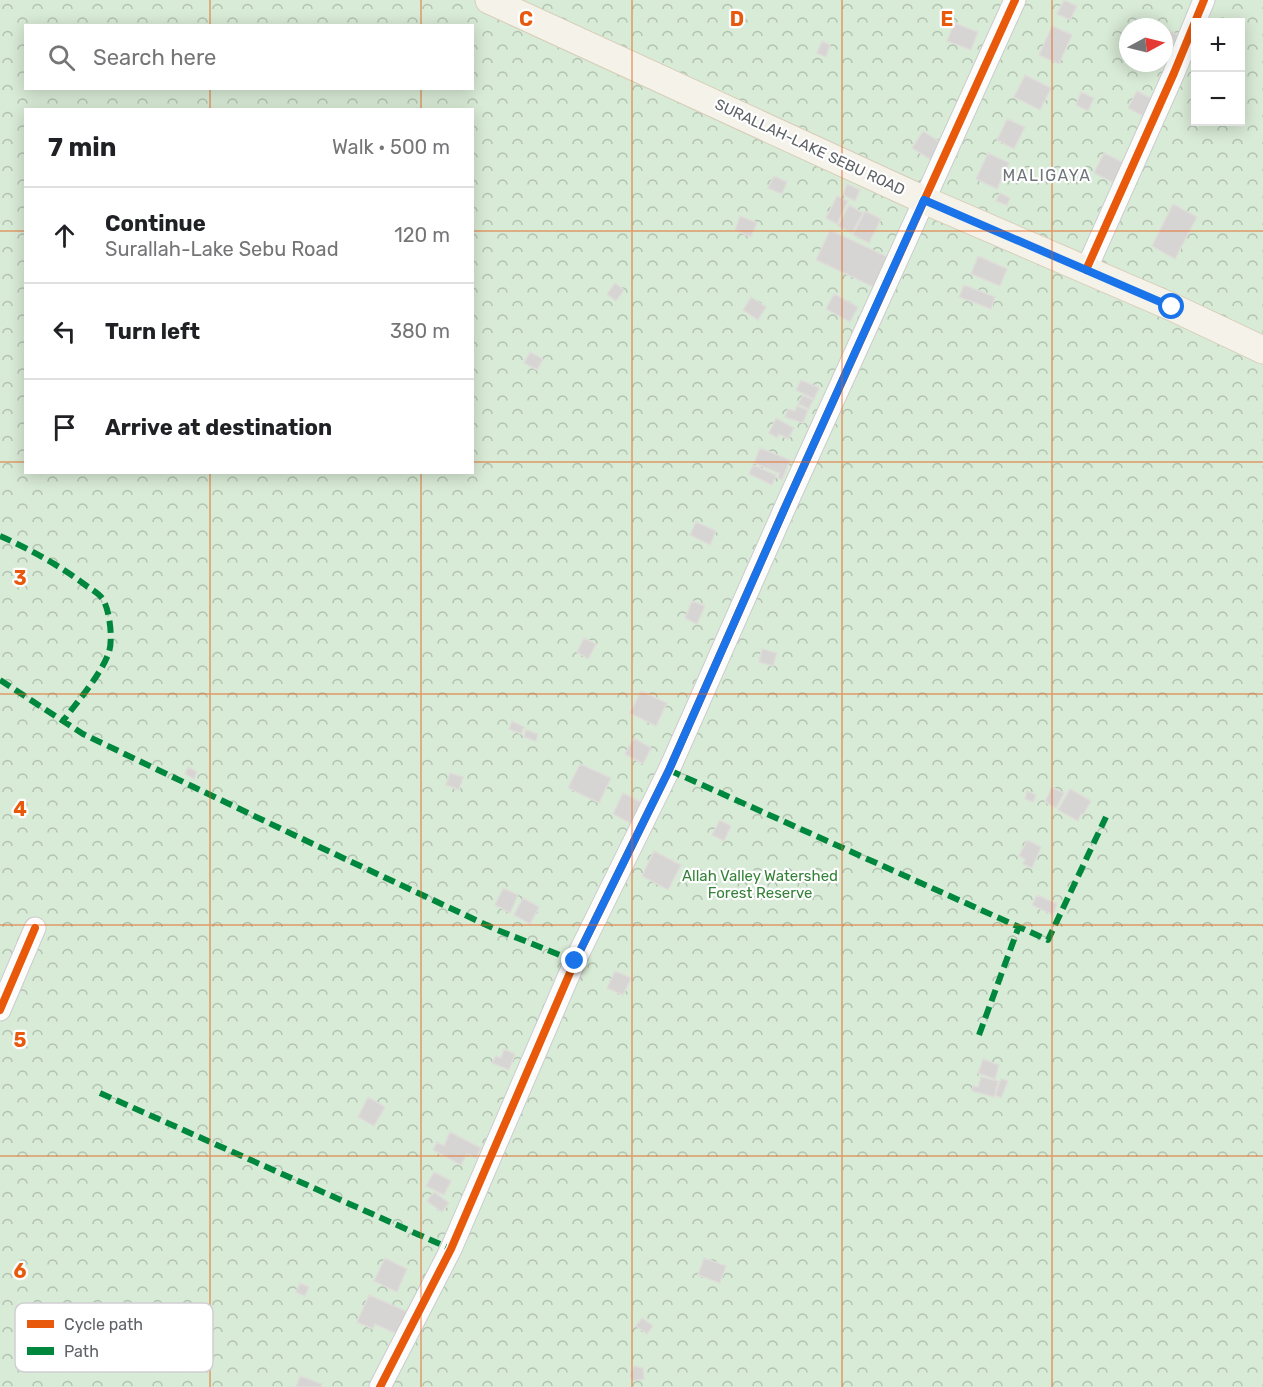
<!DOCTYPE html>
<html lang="en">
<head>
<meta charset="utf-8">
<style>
  :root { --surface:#fff; --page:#f2f2f2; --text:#202124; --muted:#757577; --line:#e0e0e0 }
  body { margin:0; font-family:Rubik,sans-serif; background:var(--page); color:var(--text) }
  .controls { position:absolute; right:18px; top:18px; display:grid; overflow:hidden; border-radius:0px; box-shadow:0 3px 15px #0003 }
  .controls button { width:54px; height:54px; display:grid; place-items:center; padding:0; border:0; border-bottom:2px solid var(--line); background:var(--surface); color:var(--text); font:30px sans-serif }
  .compass { position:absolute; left:1119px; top:18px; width:54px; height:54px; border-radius:50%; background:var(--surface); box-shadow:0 3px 15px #0003; rotate:83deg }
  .stop { position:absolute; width:18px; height:18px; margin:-14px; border:4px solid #1a73e8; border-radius:50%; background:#fff }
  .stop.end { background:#1a73e8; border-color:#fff; box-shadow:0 2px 6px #0008 }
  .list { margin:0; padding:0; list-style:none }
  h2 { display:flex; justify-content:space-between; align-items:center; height:78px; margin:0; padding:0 24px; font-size:26px }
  h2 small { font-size:20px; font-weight:400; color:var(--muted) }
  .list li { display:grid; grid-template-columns:39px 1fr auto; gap:18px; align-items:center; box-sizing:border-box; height:96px; padding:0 24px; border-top:2px solid var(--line) }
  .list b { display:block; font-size:22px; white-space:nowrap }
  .list p { margin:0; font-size:20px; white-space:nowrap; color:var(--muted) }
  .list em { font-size:20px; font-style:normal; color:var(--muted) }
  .icon { flex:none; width:33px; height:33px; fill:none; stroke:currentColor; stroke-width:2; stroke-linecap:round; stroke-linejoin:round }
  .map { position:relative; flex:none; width:1263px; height:1387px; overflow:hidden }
  .search { position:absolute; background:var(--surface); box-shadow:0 3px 15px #0003; left:24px; top:24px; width:450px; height:66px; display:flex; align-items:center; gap:15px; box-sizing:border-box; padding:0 21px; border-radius:0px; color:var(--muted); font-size:22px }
  .panel { position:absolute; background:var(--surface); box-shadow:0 3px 15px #0003; left:24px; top:108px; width:450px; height:366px; border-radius:0px }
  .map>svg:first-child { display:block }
  .park { fill:url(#park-crowns); fill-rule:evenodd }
  .building { fill:#d6d5d3; stroke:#deddd9; stroke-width:1.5 }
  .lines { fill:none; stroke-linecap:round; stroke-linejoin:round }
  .minor-casing { stroke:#cbcccc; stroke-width:23 }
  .major-casing { stroke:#d7ceb8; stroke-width:29 }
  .minor { stroke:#fdfcfc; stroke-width:21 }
  .major { stroke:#f4f2e9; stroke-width:27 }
  .quiet { stroke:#00873e; stroke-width:6; stroke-dasharray:12 6; stroke-linecap:butt }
  .cycleway-casing { stroke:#fff; stroke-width:11 }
  .cycleway { stroke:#e8590c; stroke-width:8 }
  .route { stroke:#1a73e8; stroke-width:8 }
  .grid { fill:none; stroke:#e8590c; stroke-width:1.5; stroke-opacity:0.55 }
  .labels { text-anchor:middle; stroke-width:4.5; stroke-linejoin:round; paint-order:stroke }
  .street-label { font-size:15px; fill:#5f6368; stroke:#fff }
  .park-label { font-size:15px; fill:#348238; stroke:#fff }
  .neighbourhood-label { font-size:16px; letter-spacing:1.5px; fill:#70757a; stroke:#fff }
  .key { fill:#fff; stroke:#cfd0d2; stroke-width:1.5 }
  .key-label { font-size:16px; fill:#5f6368 }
  .grid-label { font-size:20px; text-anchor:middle; font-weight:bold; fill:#e8590c; stroke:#fff; stroke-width:4.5; stroke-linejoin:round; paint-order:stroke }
</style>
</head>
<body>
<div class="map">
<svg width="1263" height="1387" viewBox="0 0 1263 1387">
  <defs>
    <pattern id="park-crowns" width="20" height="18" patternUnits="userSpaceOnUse" patternTransform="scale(1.5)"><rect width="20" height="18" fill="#d8ebd6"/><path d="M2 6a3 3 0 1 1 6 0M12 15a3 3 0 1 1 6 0" fill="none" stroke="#b2c2b1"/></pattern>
  </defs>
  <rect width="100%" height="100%" fill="#efeeea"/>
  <path class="park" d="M0 0H1263V1387H0ZM1196 22H1240V122H1196ZM26 26H472V88H26ZM1128 27H1164V63H1128ZM26 110H472V472H26Z"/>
  <path class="building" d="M1064 0 1077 6 1070 20 1057 14Z
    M954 23 978 32 971 50 947 41Z
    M1052 26 1072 35 1059 64 1039 55Z
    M1164 28 1178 35 1173 47 1164 43Z
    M822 41 830 45 826 57 817 53Z
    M1164 48 1169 51 1164 62Z
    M1145 63H1163L1160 70Z
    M1025 75 1051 88 1040 110 1014 97Z
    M1137 91 1156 101 1147 118 1128 108Z
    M1081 92 1094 98 1088 111 1076 105Z
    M1007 119 1025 127 1014 149 997 140Z
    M923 131 945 145 934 162 912 148Z
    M988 153 1009 163 997 189 976 179Z
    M1104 153 1124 163 1114 183 1094 173Z
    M774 176 787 182 782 194 768 188Z
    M847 184 860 190 855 201 843 195Z
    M1000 193 1010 198 1007 205 996 201Z
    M837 196 848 201 837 224 826 218Z
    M1173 204 1197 217 1175 259 1152 246Z
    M849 205 863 213 852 233 838 226Z
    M865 211 881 219 869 243 853 235Z
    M740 216 757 223 751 237 735 230Z
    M830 230 892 259 878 289 816 260Z
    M978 256 1007 269 1000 286 971 274Z
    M615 283 624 290 616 301 607 294Z
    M964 285 995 297 991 309 959 297Z
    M834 294 858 307 850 322 826 309Z
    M751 297 766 307 758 320 743 310Z
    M530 352 543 359 537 370 524 363Z
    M801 380 819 388 814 399 796 390Z
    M803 395 813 400 809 409 798 404Z
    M797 406 808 410 803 423 785 417 788 409 795 411Z
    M776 418 794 428 788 439 779 434 777 438 769 433Z
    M760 448 790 460 782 480 778 478 779 473 754 463Z
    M753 465 776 475 772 485 749 474Z
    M696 522 716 531 710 545 690 535Z
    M692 601 705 606 697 624 685 618Z
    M584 638 596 644 588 659 577 652Z
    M762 649 777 653 773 666 759 662Z
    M641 691 667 703 656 726 630 713Z
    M512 721 524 727 521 734 509 729Z
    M526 730 538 734 536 741 524 737Z
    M634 738 651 748 643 764 625 754Z
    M580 764 611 778 599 803 568 788Z
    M188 767 197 772 194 779 185 774Z
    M450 773 463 777 459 790 446 785Z
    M1052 787 1064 793 1056 808 1045 802Z
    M1070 789 1091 801 1083 815 1081 814 1078 821 1058 810Z
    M1027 791 1036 795 1033 802 1025 799Z
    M623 793 643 803 632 824 613 814Z
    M720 820 731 826 724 841 712 835Z
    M1027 840 1041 847 1032 868 1023 864 1025 859 1019 856Z
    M654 851 681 865 668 890 642 876Z
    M503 888 518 895 510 913 495 905Z
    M1037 895 1057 904 1053 915 1032 905Z
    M523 898 539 907 530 924 514 915Z
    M615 971 631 978 623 995 607 988Z
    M504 1049 515 1054 509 1070 492 1063 496 1056 501 1058Z
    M983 1059 999 1065 995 1079 978 1073Z
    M981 1077 998 1081 994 1097 972 1091 973 1086 978 1087Z
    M1001 1079 1008 1081 1001 1098 995 1095Z
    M368 1097 385 1107 374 1126 358 1117Z
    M450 1132 481 1148 476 1158 467 1154 461 1165 433 1150 437 1142 444 1146Z
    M434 1172 451 1181 444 1195 426 1186Z
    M434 1192 449 1203 442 1212 427 1201Z
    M385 1258 407 1269 397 1292 374 1281Z
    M704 1258 726 1266 720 1283 698 1275Z
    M300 1283 309 1287 305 1296 296 1292Z
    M369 1295 408 1312 399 1335 375 1324 373 1329 357 1322Z
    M642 1318 653 1326 647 1334 636 1326Z
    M634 1366 643 1368 644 1379 634 1381 630 1376Z
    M300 1376 322 1384 321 1387H296Z"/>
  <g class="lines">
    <defs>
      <path id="minor" d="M1086 270 1174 73 1204 0
        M0 1010 35 928
        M380 1387 451 1249 575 961 669 770 787 503 1015 0"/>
      <path id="major" d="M489 0 924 200 1172 307 1263 350"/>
    </defs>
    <use href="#minor" class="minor-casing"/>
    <use href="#major" class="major-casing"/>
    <use href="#minor" class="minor"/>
    <use href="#major" class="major"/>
    <path class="quiet" d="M0 536C30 549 62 567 88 587 93 590 99 594 102 598 110 609 113 640 109 652 101 675 77 702 63 721
      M0 680 83 734 294 835 495 929 575 961
      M669 770 1048 940 1106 817
      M979 1035 1019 926
      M100 1093 451 1249"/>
    <defs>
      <path id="cycleway" d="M1086 270 1174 73 1204 0
        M0 1010 35 928
        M380 1387 451 1249 575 961 669 770 787 503 1015 0"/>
    </defs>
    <use href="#cycleway" class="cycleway-casing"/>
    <use href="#cycleway" class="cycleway"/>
  </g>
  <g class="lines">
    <path class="route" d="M575 961 669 770 787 503 924 200 1172 307"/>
  </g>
  <path class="grid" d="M210 0V26M421 0V26M632 0V1387M842 0V1387M1052 0V1387M210 88V110M421 88V110M0 231H26M472 231H1263M0 462H26M472 462H1263M210 472V1387M421 472V1387M0 694H1263M0 925H1263M0 1156H1263"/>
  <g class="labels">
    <g class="street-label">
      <text transform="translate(810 147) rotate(25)" y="5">SURALLAH-LAKE SEBU ROAD</text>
    </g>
    <g class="park-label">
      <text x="760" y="881">Allah Valley Watershed<tspan x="760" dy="17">Forest Reserve</tspan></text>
    </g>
    <g class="neighbourhood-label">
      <text x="1047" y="181">MALIGAYA</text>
    </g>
  </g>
  <rect x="15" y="1303" width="198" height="69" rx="9" class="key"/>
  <rect x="27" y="1320" width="27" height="8" fill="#e8590c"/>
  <rect x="27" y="1347" width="27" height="8" fill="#00873e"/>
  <g class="key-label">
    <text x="64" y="1330">Cycle path</text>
    <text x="64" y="1357">Path</text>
  </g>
  <g class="grid-label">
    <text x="526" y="26">C</text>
    <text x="737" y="26">D</text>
    <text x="947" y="26">E</text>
    <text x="20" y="585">3</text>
    <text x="20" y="816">4</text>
    <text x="20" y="1047">5</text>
    <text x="20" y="1278">6</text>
  </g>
</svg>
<div class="controls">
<button>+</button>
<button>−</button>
</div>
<svg class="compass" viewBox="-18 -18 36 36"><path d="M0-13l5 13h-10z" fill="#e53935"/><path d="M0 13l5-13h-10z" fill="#757577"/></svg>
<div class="stop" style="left:1172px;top:307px"></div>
<div class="stop end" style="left:575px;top:961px"></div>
<div class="search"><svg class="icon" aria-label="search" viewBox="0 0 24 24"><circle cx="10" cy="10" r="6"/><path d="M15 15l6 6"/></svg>Search here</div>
<section class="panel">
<h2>7 min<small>Walk · 500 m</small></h2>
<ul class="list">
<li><svg class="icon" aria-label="ahead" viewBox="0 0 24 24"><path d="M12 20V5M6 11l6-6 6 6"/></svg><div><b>Continue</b><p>Surallah-Lake Sebu Road</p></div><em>120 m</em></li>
<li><svg class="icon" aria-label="left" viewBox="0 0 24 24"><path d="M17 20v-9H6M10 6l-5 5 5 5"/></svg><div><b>Turn left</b></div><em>380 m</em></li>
<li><svg class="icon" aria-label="arrive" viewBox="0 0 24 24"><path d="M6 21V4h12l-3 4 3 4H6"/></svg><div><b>Arrive at destination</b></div></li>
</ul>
</section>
</div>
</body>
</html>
